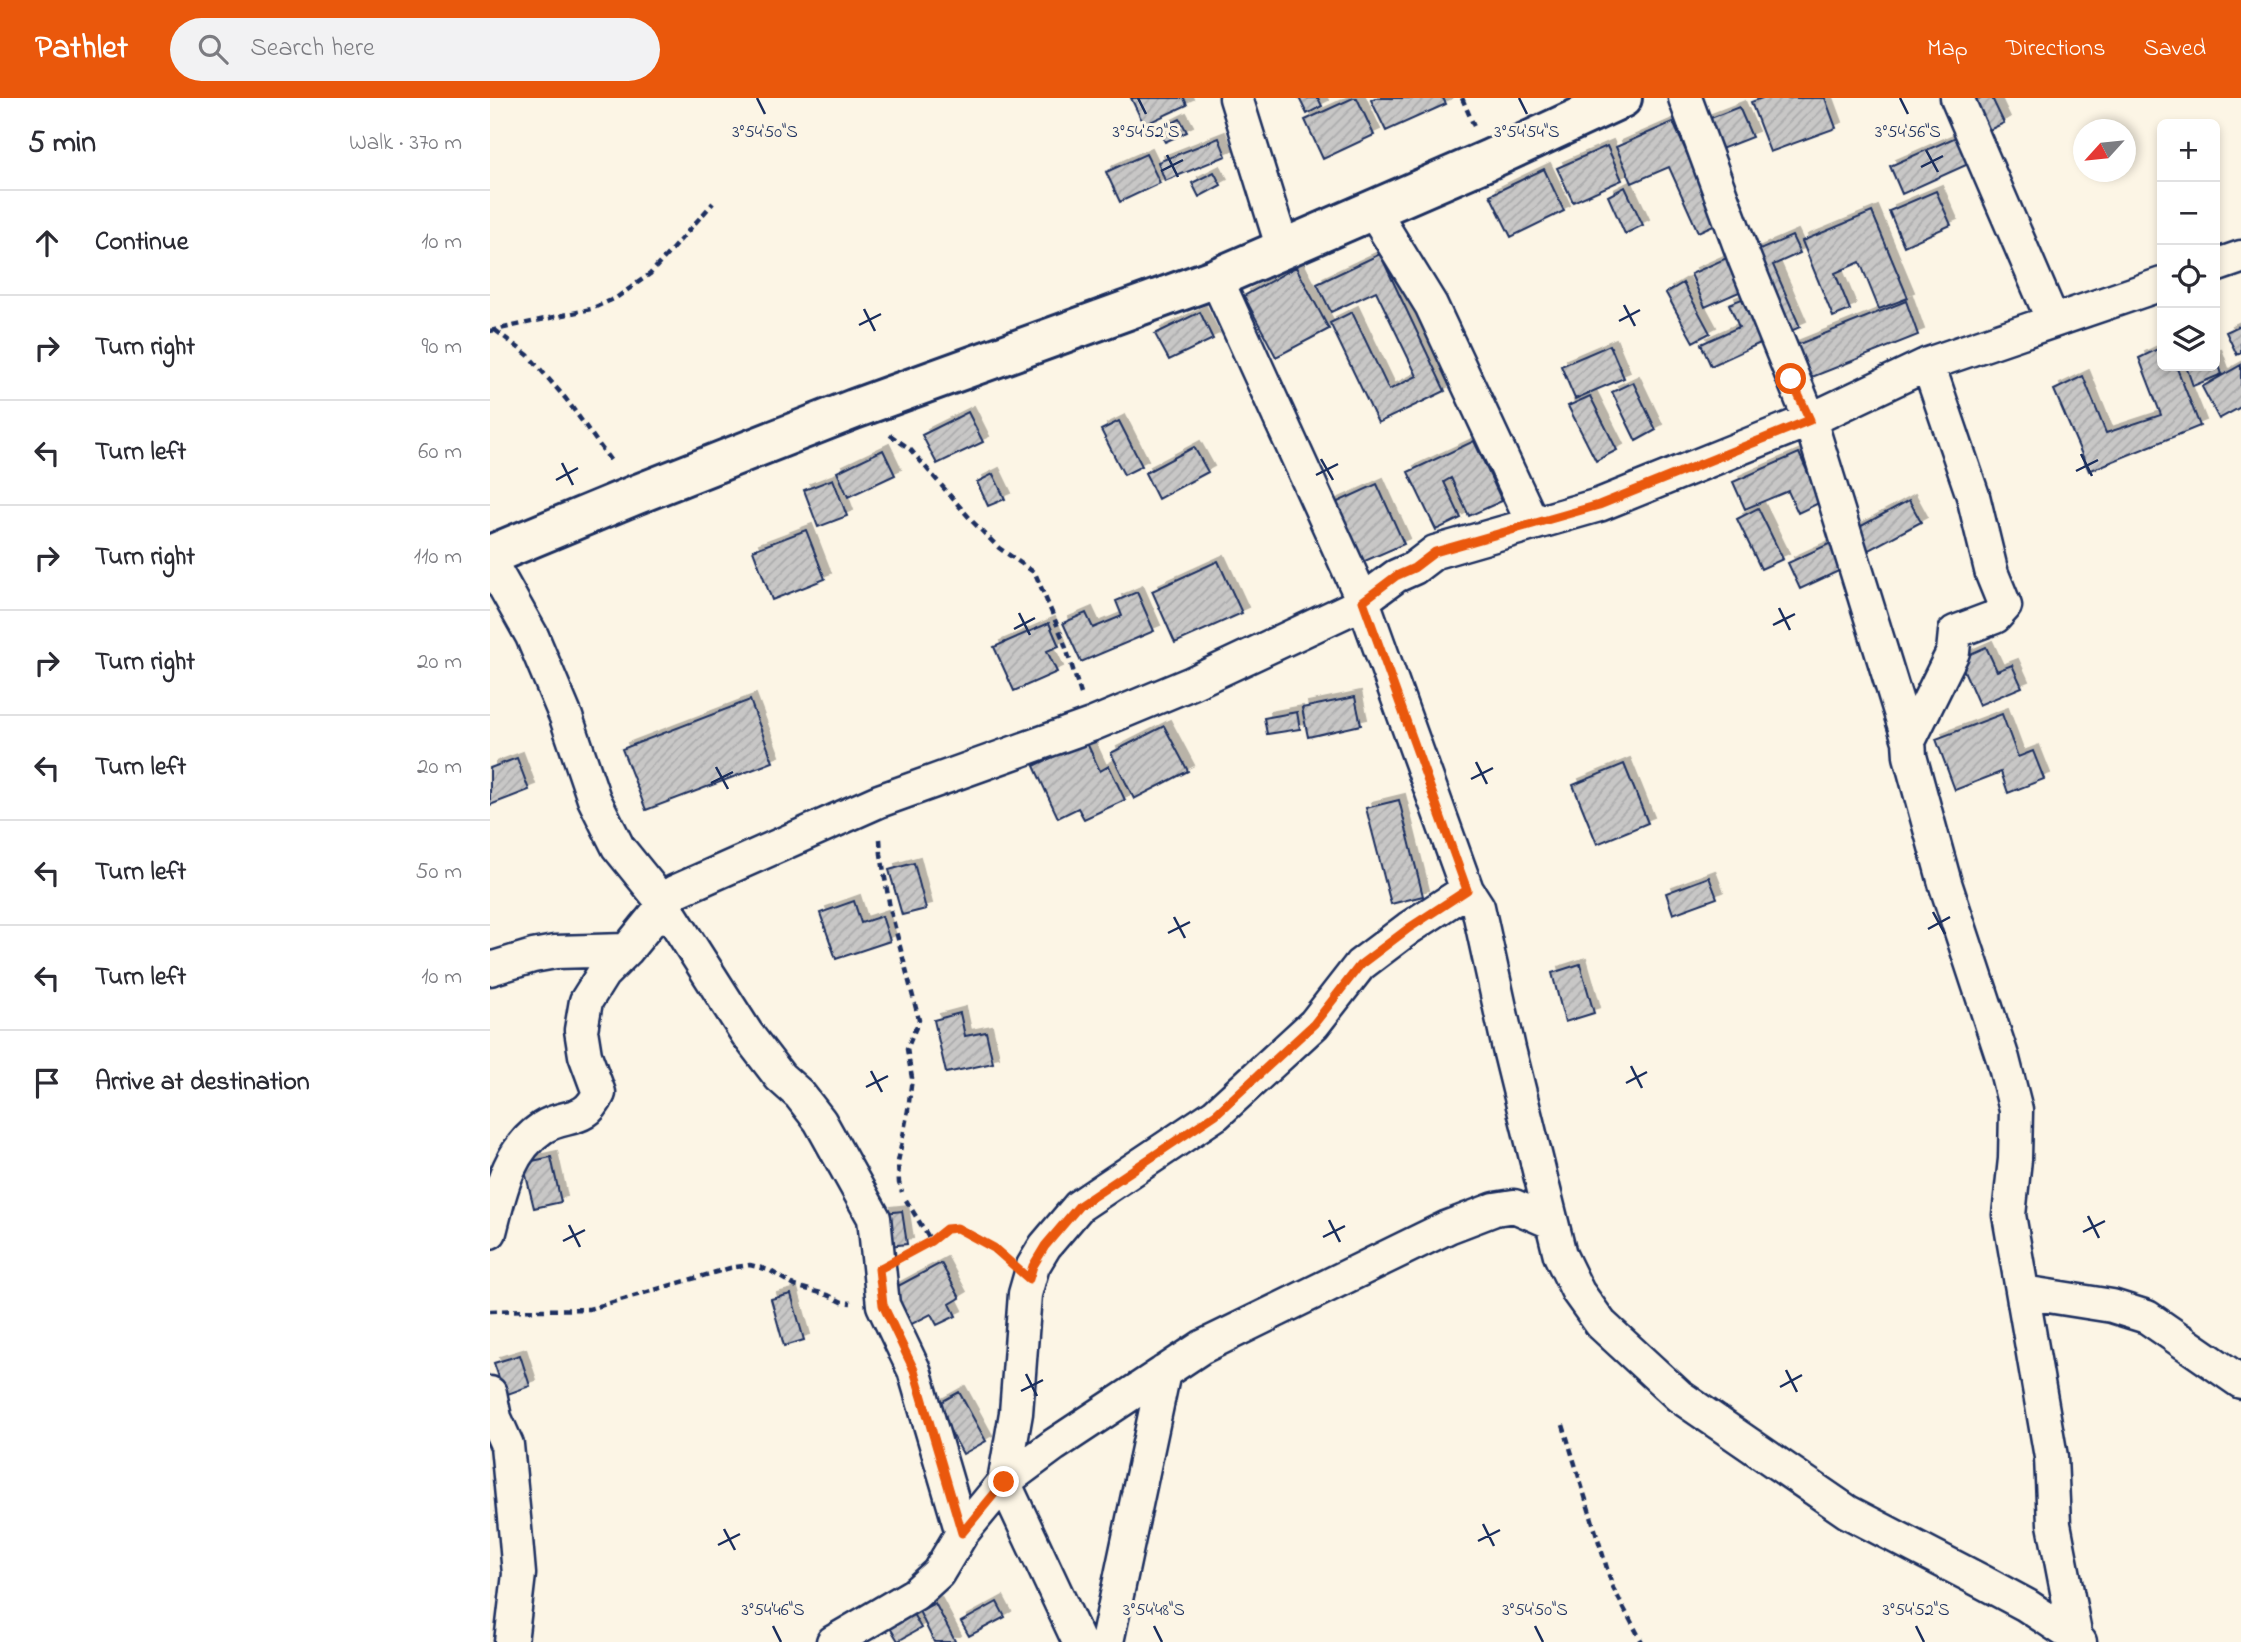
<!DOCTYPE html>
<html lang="en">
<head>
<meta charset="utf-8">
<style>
  :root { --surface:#fff; --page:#f2f2f3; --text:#2b2b33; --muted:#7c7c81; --line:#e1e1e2; --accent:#ea580c }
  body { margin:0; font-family:"Indie Flower",sans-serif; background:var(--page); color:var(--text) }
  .controls { position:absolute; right:21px; top:21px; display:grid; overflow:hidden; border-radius:10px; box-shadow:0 4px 10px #0003 }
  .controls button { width:63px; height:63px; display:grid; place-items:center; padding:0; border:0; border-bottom:2px solid var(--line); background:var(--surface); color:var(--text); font:35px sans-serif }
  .compass { position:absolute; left:1583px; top:21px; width:63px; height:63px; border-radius:50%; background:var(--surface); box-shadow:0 4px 10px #0003; rotate:243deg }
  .stop { position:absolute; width:21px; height:21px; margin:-16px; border:5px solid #ea580c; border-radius:50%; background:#fff }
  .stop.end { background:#ea580c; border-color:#fff; box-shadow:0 2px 7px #0008 }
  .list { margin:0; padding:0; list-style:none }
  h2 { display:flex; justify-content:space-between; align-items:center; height:91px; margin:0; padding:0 28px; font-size:30px }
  h2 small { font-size:23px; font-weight:400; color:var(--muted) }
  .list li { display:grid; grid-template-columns:46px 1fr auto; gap:21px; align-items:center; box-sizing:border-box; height:105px; padding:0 28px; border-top:2px solid var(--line) }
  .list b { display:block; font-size:26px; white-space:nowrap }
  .list em { font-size:23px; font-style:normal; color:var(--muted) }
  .icon { flex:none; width:38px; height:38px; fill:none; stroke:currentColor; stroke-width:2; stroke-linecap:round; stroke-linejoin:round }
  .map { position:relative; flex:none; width:1751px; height:1544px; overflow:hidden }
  header { display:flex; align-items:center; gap:42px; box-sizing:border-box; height:98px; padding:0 35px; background:var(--accent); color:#fff }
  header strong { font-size:33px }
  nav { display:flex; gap:38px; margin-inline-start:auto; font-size:24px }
  .search { width:490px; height:63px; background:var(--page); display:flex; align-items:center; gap:18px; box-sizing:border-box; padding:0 24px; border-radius:38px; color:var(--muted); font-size:26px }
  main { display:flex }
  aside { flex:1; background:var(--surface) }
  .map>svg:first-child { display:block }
  .building { fill:url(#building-hatch); stroke:#1b2f5e; stroke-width:2; filter:url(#shadow) }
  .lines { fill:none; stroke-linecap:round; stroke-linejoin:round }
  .minor-casing { stroke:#1b2f5e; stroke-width:37 }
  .secondary-casing { stroke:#1b2f5e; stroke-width:44 }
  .path { stroke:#1b2f5e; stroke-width:4.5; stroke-dasharray:7 5; stroke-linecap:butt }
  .minor { stroke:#fcf5e5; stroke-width:32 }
  .secondary { stroke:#fcf5e5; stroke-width:38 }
  .route { stroke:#ea580c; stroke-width:9 }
  .ticks { fill:none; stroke:#1b2f5e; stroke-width:2.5 }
  .ticks-label { font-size:18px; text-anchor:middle; fill:#1b2f5e; stroke:#fcf5e5; stroke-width:6; stroke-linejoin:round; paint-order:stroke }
</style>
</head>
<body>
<header>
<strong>Pathlet</strong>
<div class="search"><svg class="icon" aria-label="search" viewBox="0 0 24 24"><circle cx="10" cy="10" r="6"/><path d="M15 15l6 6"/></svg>Search here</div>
<nav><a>Map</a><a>Directions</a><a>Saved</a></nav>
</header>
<main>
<aside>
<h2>5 min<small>Walk · 370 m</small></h2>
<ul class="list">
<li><svg class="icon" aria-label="ahead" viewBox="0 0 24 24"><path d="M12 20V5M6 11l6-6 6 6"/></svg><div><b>Continue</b></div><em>10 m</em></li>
<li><svg class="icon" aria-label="right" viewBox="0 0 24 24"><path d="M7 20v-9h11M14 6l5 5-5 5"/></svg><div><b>Turn right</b></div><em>90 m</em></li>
<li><svg class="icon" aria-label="left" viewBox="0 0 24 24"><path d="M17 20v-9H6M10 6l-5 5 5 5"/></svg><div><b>Turn left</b></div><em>60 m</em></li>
<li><svg class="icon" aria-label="right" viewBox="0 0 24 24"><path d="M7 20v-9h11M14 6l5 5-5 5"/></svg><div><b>Turn right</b></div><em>110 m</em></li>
<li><svg class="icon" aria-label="right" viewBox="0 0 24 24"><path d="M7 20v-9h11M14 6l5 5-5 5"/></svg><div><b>Turn right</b></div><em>20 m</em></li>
<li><svg class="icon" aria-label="left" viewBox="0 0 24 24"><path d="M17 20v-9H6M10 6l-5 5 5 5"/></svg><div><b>Turn left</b></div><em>20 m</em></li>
<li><svg class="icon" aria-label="left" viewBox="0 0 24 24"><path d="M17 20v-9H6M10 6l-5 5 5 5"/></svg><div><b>Turn left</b></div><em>50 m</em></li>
<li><svg class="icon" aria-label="left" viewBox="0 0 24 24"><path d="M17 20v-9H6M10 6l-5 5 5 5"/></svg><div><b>Turn left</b></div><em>10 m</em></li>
<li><svg class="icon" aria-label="arrive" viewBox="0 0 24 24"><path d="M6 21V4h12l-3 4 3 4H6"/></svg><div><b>Arrive at destination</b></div></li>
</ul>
</aside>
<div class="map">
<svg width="1751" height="1544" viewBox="0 0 1751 1544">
  <defs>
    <pattern id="building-hatch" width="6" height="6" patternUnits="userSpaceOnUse" patternTransform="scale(1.75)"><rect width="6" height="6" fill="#c8c7c6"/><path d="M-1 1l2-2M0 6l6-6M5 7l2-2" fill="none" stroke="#ababac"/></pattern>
    <filter id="shadow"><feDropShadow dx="6" dy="-6" stdDeviation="0" flood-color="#0004"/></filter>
  </defs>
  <rect width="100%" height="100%" fill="#fcf5e5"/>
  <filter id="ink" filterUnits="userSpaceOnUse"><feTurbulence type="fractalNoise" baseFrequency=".0143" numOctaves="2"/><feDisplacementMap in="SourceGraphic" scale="14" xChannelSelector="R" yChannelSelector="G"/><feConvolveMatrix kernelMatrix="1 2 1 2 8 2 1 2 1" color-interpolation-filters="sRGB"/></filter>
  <g filter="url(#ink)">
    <path class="building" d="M641 0H694L697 7 654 27Z
      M809 0H828L832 8 817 16Z
      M863 0H867L884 37 833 61 815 22Z
      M885 0H953L956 6 896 33 881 2Z
      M1272 0H1335L1346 30 1280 54 1261 4Z
      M1476 0H1502L1514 25 1493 35Z
      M1249 9 1262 39 1226 53 1213 23Z
      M690 21 697 34 675 44 668 32Z
      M1183 24 1228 125 1208 134 1179 69 1142 85 1126 49Z
      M1473 36 1485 63 1412 96 1400 68Z
      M729 40 736 58 675 83 668 64Z
      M1117 48 1132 82 1083 104 1067 70Z
      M656 56 670 85 630 104 616 74Z
      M1054 71 1074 113 1021 139 1000 97Z
      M724 74 731 87 709 99 702 85Z
      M1135 89 1153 127 1135 136 1118 98Z
      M1446 93 1461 127 1414 148 1399 113Z
      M1382 114 1418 200 1389 211 1370 164 1345 175 1360 212 1343 219 1312 143Z
      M1302 138 1310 155 1283 167 1310 229 1294 236 1258 157Z
      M890 156 955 293 888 325 840 225 862 214 899 292 927 278 886 193 841 214 827 186Z
      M1241 158 1256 191 1215 209 1201 176Z
      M806 169 839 231 786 259 754 198Z
      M1193 185 1220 235 1203 244 1176 195Z
      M1257 199 1277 242 1221 268 1211 246 1249 229 1239 206Z
      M1416 203 1428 237 1312 283 1299 250Z
      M710 214 723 241 679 262 665 236Z
      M1751 227V255L1747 257 1736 234Z
      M1120 247 1134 280 1085 301 1071 268Z
      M1672 249V268H1686L1710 328 1599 373 1564 292 1593 278 1616 335 1671 317 1649 260Z
      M1725 257 1732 276 1703 288 1696 268H1725Z
      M1751 267V309L1729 321 1712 289Z
      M1143 284 1166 332 1146 343 1122 294Z
      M1100 298 1127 352 1106 363 1078 308Z
      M478 314 493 344 447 366 432 337Z
      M629 323 652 368 634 377 611 332Z
      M984 343 1012 403 979 418 961 380 954 384 971 420 946 432 918 374Z
      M704 349 718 374 668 401 655 375Z
      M393 352 405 377 358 399 347 374Z
      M1309 355 1331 404 1308 415 1298 393 1255 411 1243 384Z
      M503 376 515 401 498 408 487 384Z
      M343 381 357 418 328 429 314 392Z
      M887 386 914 446 868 466 841 407Z
      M1419 402 1431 424 1375 454 1364 432Z
      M1268 410 1293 461 1271 471 1247 421Z
      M316 432 335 481 282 502 263 452Z
      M1341 445 1353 471 1310 491 1298 465Z
      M728 463 752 515 685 545 662 493Z
      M647 494 664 533 591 564 573 525 596 515 603 530 632 518 626 503Z
      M559 525 569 548 557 553 567 574 524 593 504 549Z
      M1496 549 1507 573 1522 567 1532 589 1489 607 1469 561Z
      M865 599 871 627 818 639 812 610Z
      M260 602 283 664 156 712 132 651Z
      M807 614 810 631 777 636 774 620Z
      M1512 616 1528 659 1543 653 1554 681 1518 695 1511 674 1465 692 1446 641Z
      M674 628 698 673 644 701 621 655Z
      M596 643 610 673 619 668 635 702 594 721 588 710 568 720 544 668Z
      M27 660 39 692 0 707V670Z
      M1134 666 1158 725 1107 746 1083 687Z
      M909 702 933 798 901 806 876 710Z
      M424 765 436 811 412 817 399 772Z
      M1219 779 1227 800 1183 816 1176 795Z
      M364 803 371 825 392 818 400 843 346 861 330 815Z
      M1090 866 1104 915 1075 924 1062 875Z
      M470 915 475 938 496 934 503 965 456 975 444 922Z
      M61 1059 71 1104 44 1110 33 1065Z
      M412 1113 417 1146 399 1148 395 1115Z
      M451 1165 470 1200 460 1206 466 1218 447 1227 441 1216 416 1229 397 1194Z
      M301 1196 314 1242 294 1248 281 1201Z
      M30 1257 40 1288 15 1297 4 1265Z
      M469 1294 496 1343 473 1356 446 1307Z
      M507 1504 515 1519 479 1538 471 1524Z
      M445 1505 465 1543 464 1544H444L429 1513Z
      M422 1514 431 1530 408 1543 399 1528Z"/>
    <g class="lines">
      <defs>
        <path id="minor" d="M746 0 793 151
          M1195 0 1255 162 1320 322 1419 643 1420 658 1455 785 1513 961 1526 1012 1525 1061 1519 1117 1561 1359 1564 1426 1586 1540
          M1467 0 1563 223
          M882 111 941 207 1043 426
          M1725 168 1751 159
          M726 180 873 503 977 792 988 809 1019 951 1070 1157 1088 1194 1111 1226 1189 1298 1358 1414 1493 1484 1536 1507 1586 1540 1590 1544
          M0 463 42 538 76 619 104 701 128 749 174 806 257 936 290 979 309 996 330 1023 384 1120 393 1207 424 1272 472 1435
          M1419 643 1463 554 1465 534 1505 519 1515 508 1502 476 1483 398 1438 266
          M0 871 43 858 65 854 137 852
          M0 1134C10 1096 17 1053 52 1030 74 1015 95 1027 109 995L95 957 91 932 96 903 113 876 137 852 184 794 389 703 601 627 702 585 864 509 906 478 924 470 945 454 1109 407 1320 322 1438 266 1672 186
          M1533 1194 1622 1208 1657 1219 1751 1284
          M0 1295 5 1320 17 1347 25 1430 29 1476 21 1544
          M343 1544 425 1496 448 1475 472 1435 514 1384 526 1315 535 1196 543 1168 555 1148 589 1108 726 1016 824 926 870 867 919 830 977 792
          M589 1544 514 1384 564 1347 712 1249 958 1129 1005 1111 1024 1108 1061 1124
          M617 1544 674 1274"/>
        <path id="secondary" d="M0 457 145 397 364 311 726 180 998 62 1132 0"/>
      </defs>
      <use href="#minor" class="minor-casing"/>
      <use href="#secondary" class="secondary-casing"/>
      <path class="path" d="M972 0 984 28
        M5 232 38 257 76 301 123 366
        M0 233 101 211 126 200 160 176 223 105
        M400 337 420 351 483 424 509 450 545 475 573 541 591 596
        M390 741 391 756 400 810 429 922 417 951 422 980 418 1012 408 1064 409 1085 412 1094
        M416 1102 441 1143
        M421 1153 441 1143 456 1131 467 1130 481 1136 513 1158
        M0 1213 99 1211 240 1170 260 1167 279 1172 305 1188 338 1197 352 1204 361 1205
        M1073 1327 1123 1490 1152 1544"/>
      <use href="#minor" class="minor"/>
      <use href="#secondary" class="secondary"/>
    </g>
  </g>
  <g class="lines" filter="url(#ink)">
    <path class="route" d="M514 1384 472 1435 424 1272 393 1207 389 1171 441 1143 456 1131 467 1130 504 1150 539 1181 543 1168 555 1148 589 1108 726 1016 824 926 870 867 919 830 977 792 873 503 906 478 924 470 945 454 1109 407 1320 322 1301 281"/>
  </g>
  <path class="ticks" d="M267 0 275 16M648 0 656 16M1029 0 1037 16M1410 0 1418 16M1436 52 1448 74M677 57 688 79M1431 69 1453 58M671 73 693 62M1134 207 1145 228M374 211 385 233M1129 223 1150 212M369 227 391 216M1591 356 1602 378M831 361 843 382M72 365 83 387M1586 373 1608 362M826 377 848 366M66 382 88 370M1289 510 1300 532M529 515 540 537M1283 527 1305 516M524 531 545 520M986 664 997 686M226 669 238 691M981 681 1003 670M221 685 243 674M1443 814 1455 836M684 819 695 840M1438 831 1460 819M678 835 700 824M1141 968 1152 990M381 973 392 994M1136 985 1157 974M376 989 398 978M1598 1118 1609 1140M839 1122 850 1144M79 1127 90 1149M1593 1134 1615 1123M833 1139 855 1128M73 1143 95 1132M1296 1272 1307 1294M536 1276 547 1298M1290 1289 1312 1277M531 1293 553 1282M993 1426 1004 1448M234 1431 245 1452M988 1443 1010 1432M228 1447 250 1436M283 1528 291 1544M664 1528 672 1544M1045 1528 1053 1544M1426 1528 1434 1544"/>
  <g class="ticks-label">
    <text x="275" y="39">3°54'50"S</text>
    <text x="656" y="39">3°54'52"S</text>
    <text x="1037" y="39">3°54'54"S</text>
    <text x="1418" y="39">3°54'56"S</text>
    <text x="283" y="1517">3°54'46"S</text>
    <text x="664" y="1517">3°54'48"S</text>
    <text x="1045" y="1517">3°54'50"S</text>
    <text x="1426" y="1517">3°54'52"S</text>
  </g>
</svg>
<div class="controls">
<button>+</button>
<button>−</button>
<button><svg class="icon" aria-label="locate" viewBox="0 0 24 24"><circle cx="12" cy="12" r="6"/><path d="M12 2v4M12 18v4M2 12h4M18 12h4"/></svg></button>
<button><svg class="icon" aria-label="layers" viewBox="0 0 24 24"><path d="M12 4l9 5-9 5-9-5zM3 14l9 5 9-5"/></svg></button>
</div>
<svg class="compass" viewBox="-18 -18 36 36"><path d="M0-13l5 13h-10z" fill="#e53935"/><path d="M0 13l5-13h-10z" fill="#7c7c81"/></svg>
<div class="stop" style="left:1301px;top:281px"></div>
<div class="stop end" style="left:514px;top:1384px"></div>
</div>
</main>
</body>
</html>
